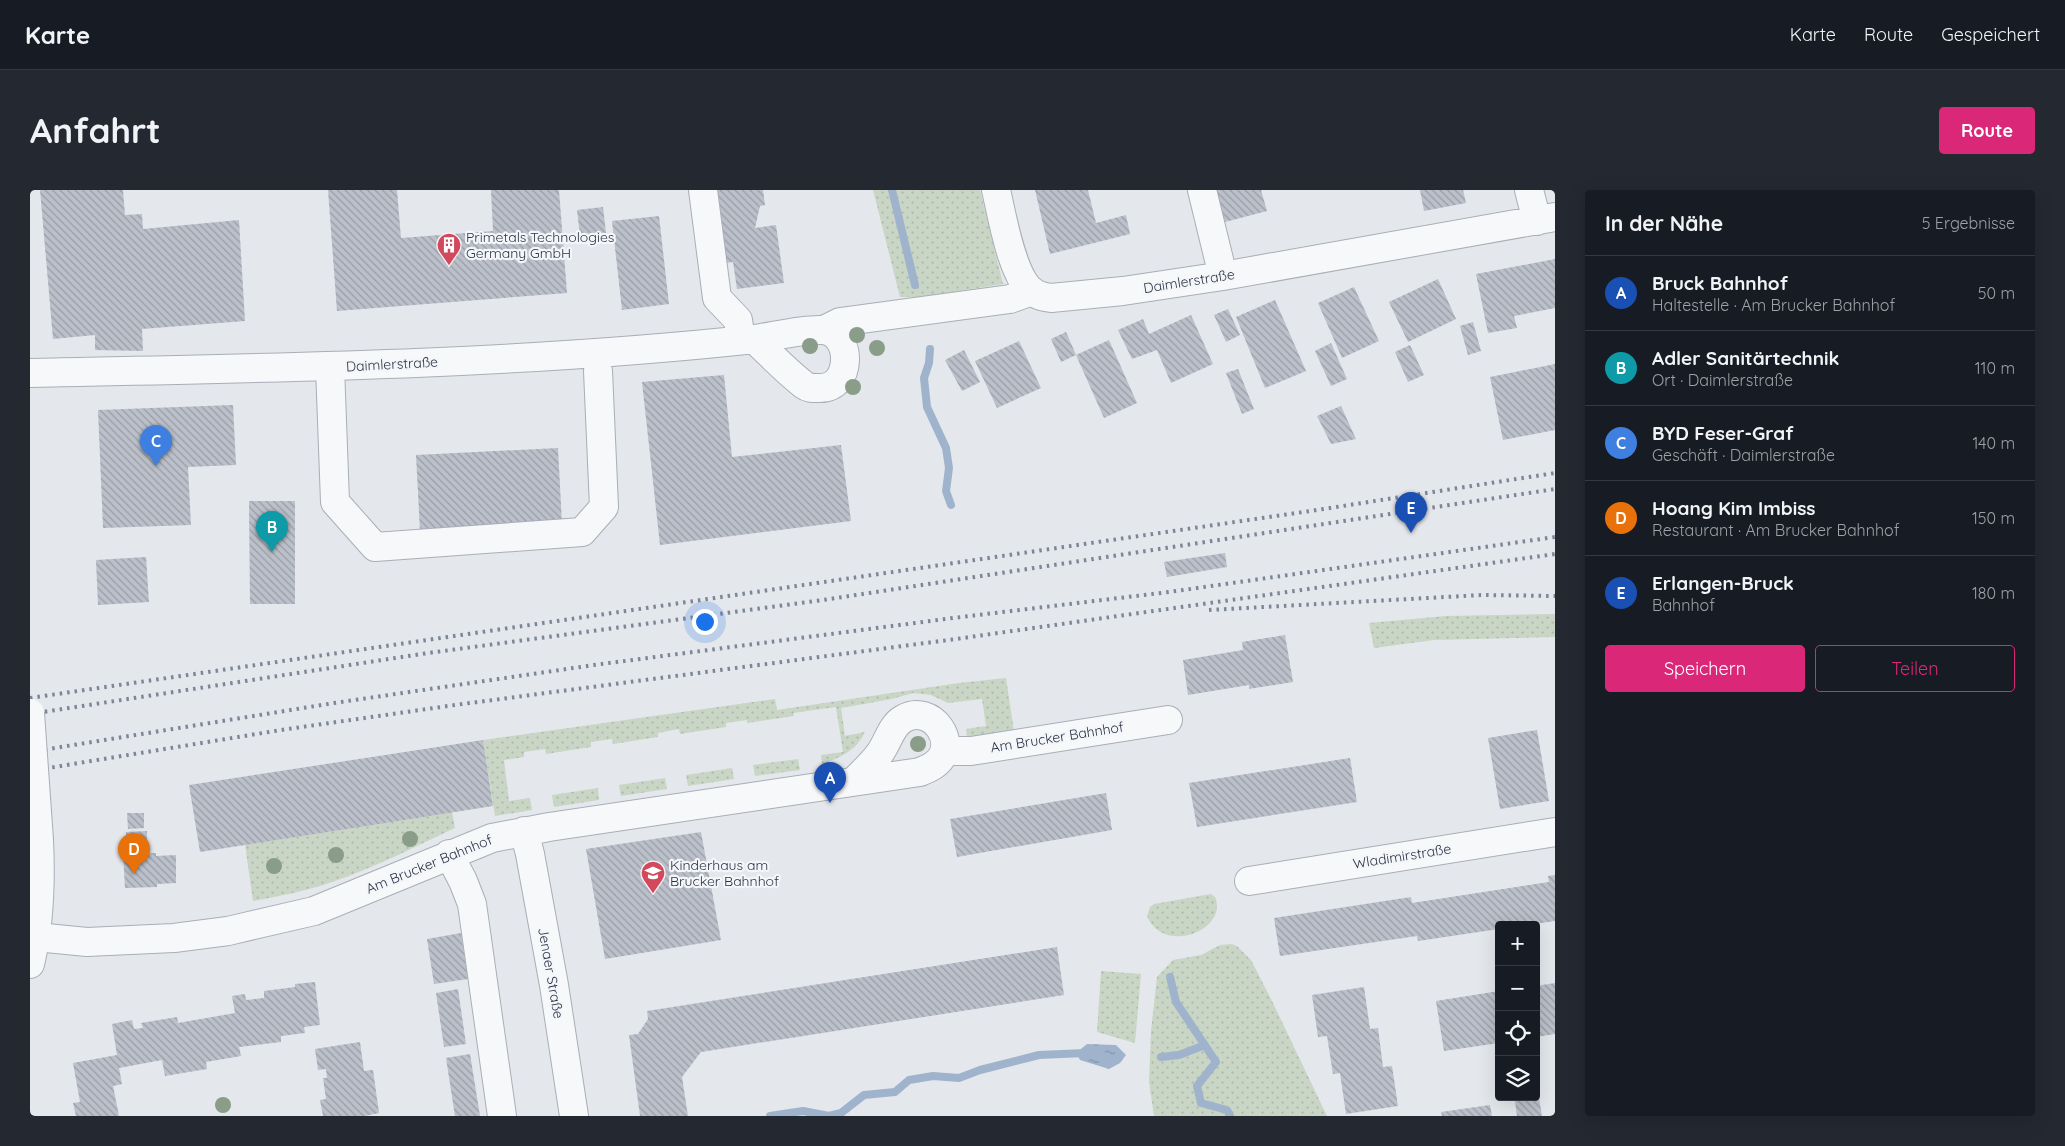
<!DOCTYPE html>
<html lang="de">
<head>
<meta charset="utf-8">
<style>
  :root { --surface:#171b24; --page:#242831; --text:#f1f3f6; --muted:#9ea1a6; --line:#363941; --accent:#db2777 }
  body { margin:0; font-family:Quicksand,sans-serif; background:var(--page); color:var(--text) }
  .controls { position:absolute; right:15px; bottom:15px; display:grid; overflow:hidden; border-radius:5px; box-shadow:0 5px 20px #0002 }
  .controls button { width:45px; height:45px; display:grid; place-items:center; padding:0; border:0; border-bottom:1px solid var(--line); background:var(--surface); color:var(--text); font:25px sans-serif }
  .you { position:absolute; left:674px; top:431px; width:18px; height:18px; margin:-12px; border:4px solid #fff; border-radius:50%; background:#1a73e8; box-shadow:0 0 0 8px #1a73e833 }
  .badge { display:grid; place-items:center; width:32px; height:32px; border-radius:50%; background:var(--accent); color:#fff; font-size:16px; font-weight:700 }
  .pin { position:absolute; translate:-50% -41px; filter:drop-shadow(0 1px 2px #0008) }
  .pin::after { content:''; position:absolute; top:26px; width:18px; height:15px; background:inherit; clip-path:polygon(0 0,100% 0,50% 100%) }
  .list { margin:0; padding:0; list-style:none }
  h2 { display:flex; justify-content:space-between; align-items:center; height:65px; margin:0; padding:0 20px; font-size:21px }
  h2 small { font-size:16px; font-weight:400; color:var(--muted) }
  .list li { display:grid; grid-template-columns:32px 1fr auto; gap:15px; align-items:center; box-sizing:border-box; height:75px; padding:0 20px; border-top:1px solid var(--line) }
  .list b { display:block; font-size:19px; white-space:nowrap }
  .list p { margin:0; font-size:16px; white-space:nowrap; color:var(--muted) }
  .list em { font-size:16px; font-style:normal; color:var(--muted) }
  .actions { display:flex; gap:10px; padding:15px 20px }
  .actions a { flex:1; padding:11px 0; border:1px solid var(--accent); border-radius:5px; text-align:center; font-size:18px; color:var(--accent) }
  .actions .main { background:var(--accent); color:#fff }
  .icon { flex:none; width:28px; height:28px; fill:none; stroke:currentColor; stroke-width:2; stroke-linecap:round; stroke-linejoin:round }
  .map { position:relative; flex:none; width:1525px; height:926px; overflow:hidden; border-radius:5px }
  header { display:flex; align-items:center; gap:30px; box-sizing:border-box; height:70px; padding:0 25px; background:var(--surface); border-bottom:1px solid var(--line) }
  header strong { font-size:24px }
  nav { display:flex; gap:28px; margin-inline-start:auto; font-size:18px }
  .intro { display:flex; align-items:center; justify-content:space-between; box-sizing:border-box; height:120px; padding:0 30px }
  h1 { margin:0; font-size:35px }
  .button { padding:12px 22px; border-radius:5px; background:var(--accent); color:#fff; font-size:18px; font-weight:700 }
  main { display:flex; gap:30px; padding:0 30px }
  aside { flex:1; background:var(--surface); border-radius:5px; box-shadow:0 5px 20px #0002 }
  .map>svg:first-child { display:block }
  .grass { fill:url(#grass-dots) }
  .water { fill:url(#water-ripples) }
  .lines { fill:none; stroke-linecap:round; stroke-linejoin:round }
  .stream { stroke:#9fb4cc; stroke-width:8 }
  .building { fill:url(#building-back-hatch) }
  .minor-casing { stroke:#a9aeb7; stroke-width:30 }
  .minor { stroke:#f7f8fa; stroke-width:28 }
  .rail { stroke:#7d8696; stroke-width:4; stroke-dasharray:2.5 5; stroke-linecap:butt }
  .minor-bridge-casing { stroke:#a9aeb7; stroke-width:30; stroke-linecap:butt }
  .minor-bridge { stroke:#f7f8fa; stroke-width:28 }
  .tree { fill:#899d89 }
  .labels { text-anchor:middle; stroke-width:4.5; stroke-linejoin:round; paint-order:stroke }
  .poi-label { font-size:14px; fill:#2b3445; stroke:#f4f6f9; text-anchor:start }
  .street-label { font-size:14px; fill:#2b3445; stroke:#f4f6f9 }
</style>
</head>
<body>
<header>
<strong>Karte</strong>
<nav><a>Karte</a><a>Route</a><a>Gespeichert</a></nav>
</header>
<div class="intro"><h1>Anfahrt</h1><a class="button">Route</a></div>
<main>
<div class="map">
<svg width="1525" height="926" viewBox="0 0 1525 926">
  <defs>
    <pattern id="grass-dots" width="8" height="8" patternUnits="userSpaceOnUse" patternTransform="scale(1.25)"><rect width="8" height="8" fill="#c9d6c5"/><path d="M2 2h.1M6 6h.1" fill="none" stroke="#adb8ab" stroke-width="1.8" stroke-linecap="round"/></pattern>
    <pattern id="water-ripples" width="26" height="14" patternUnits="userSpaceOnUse" patternTransform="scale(1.25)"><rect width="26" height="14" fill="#9fb4cc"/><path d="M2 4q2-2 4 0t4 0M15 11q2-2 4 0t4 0" fill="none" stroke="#8293a7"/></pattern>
    <pattern id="building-back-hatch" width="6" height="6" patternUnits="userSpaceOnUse" patternTransform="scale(1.25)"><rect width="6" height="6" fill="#bbc0ca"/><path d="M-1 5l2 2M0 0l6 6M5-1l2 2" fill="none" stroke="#989da6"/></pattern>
  </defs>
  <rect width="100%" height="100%" fill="#e4e7ec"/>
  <path class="grass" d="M843 0H950L973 94 892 107H870Z
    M1525 424V447L1404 450 1344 458 1339 433 1416 426Z
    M976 488 984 542 937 549 936 539 956 536 952 509 918 513 901 505 883 503 862 509 811 518 815 546 835 542C827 560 810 568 792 574L791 565 813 562 806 517 763 523 764 526 717 533V530L696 533V537L650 544 649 539 628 543V547L583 554 582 549 561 552V557L516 564 515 559 494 562V567L474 570 479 611 500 608 502 620 465 626 453 550 745 509 747 520 929 493Z
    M768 569 770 580 725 586 723 575Z
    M702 578 704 589 658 596 656 585Z
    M635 588 637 599 591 606 589 595Z
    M568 598 569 610 524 617 522 605Z
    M422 622 425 638C384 657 344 678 302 692 276 701 250 706 223 711L215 654Z
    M1181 704 1185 707C1199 740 1133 766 1117 726L1120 717 1124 714Z
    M1202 754 1208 757 1221 770 1242 811 1297 926H1124L1119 892 1121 841 1127 787 1143 770 1171 765 1190 755Z
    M1071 781 1111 784 1105 853 1067 842Z"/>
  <path class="water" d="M1057 854 1086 855 1096 865 1090 873 1079 879 1050 870 1046 863Z"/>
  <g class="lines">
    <path class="stream" d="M862 0 885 95
      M900 159 899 173 894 188 897 217 916 258 919 278 916 301 921 315
      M1140 787 1146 812 1186 872 1167 896 1171 913 1197 920 1200 926
      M1131 867 1149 865 1175 855
      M740 926 773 921 799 926 811 923 834 905 865 902 879 890 903 886 929 888 950 880 1009 865 1055 863"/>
  </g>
  <path class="building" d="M10 0H93L95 25 112 24 113 39 209 30 215 131 112 139 113 161 65 160V145L23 149Z
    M298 0H367L371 48 463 41 461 0H529L537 103 307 121Z
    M679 0H733L735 15 730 16 725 38 746 35 754 93 707 99 703 72 689 74Z
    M1005 0H1058L1066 33 1096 25 1100 44 1020 64Z
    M1186 0H1231L1237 21 1195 32Z
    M1390 0H1433L1436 13 1394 21Z
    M573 17 576 43 550 46 547 20Z
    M629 26 639 114 592 120 582 31Z
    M1525 69V118L1484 126 1487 138 1458 143 1446 84Z
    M1408 89 1426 129 1378 152 1359 112Z
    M1324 97 1349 151 1312 168 1288 113Z
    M1245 110 1276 181 1235 198 1206 127Z
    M1198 119 1210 145 1196 152 1184 125Z
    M1161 125 1183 174 1141 193 1127 160 1102 169 1088 140 1113 129 1119 144Z
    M1443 132 1451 161 1438 165 1430 136Z
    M1036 142 1046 165 1031 172 1021 149Z
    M1079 150 1107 213 1074 228 1046 165Z
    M989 151 1011 198 967 218 945 171Z
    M1301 153 1317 189 1301 196 1285 161Z
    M1380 155 1394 185 1378 192 1365 162Z
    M934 160 950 192 932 201 915 170Z
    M1525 174V240L1473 250 1460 187Z
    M1208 179 1224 219 1212 224 1196 183Z
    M694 185 702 267 811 255 821 331 630 355 612 192Z
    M203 215 206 275 158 277 161 335 73 338 68 220Z
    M1311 216 1326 249 1301 254 1287 226Z
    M528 258 532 334 390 341 386 265Z
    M219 311H265V414H220Z
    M1195 363 1197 377 1137 387 1134 372Z
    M116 367 119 412 68 415 66 370Z
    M1255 445 1263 492 1219 499V495L1158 505 1153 470 1213 460 1212 452Z
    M1507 540 1519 611 1470 619 1458 548Z
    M453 550 463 616 170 662 159 595Z
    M1320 568 1327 612 1167 637 1159 593Z
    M1076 603 1082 640 927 667 920 629Z
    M97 623H114V638L98 639Z
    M117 641V654L97 655 96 642Z
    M671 642 691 750 575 769 556 659Z
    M126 663V666L146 665V693L127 694V697L95 698 93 664Z
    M1525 685V731L1498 735H1469V739L1388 751 1387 746 1250 766 1244 728 1381 707 1382 713 1519 692 1518 686Z
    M431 743 438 789 404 794 397 749Z
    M1027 757 1034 805 671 862 652 887 658 926H610L599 845 608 844 618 829 617 821Z
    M285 792 290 835 274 837 275 843 251 846V852L209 857 211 866 176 872 177 879 135 886 132 870 89 878 92 894 83 896 89 926H46L43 913 50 912 43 873 87 865 82 834 102 830 104 839 113 838 111 833 147 827 148 833 205 823 202 806 215 804 216 810 234 808V801L265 797V794Z
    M1525 793V844L1506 847V796Z
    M1334 797 1340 839 1348 838 1353 877 1362 876 1368 916 1316 924 1310 883 1303 884 1297 846 1288 847 1282 805Z
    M428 799 436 854 414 857 406 803Z
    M1469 801V853L1414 861 1406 811Z
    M330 852 334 881 343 880 349 923 335 926H293L290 910 296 909 293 888H297L296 879 288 880 285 859Z
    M440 864 450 926H425L416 868Z
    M1509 908 1512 926H1487L1485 911Z
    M1460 915 1462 926H1412L1411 922Z"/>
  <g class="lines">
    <defs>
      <path id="minor" d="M673 0 687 108 708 130 711 150
        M966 0C972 25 982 88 1003 102 1008 106 1014 107 1021 108L1093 101 1193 86 1525 27
        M1172 0 1193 86
        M1499 0 1507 31
        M794 140 810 132 980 109 1002 101
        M300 177 305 312 345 357 552 342 574 317 568 181
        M0 183C242 178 484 175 725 149 745 146 773 139 792 140 823 141 824 201 787 198 782 198 778 198 774 195 756 181 740 164 724 149
        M915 561H941L1138 530
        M494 641 500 664 524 795 544 926
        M419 664 433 691 442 714 472 926
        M1219 691 1525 642
        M6 747 57 752 144 748 198 741 284 721 462 648 519 637 890 582C894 580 900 578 904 575 932 555 902 512 873 529 861 536 858 552 850 563 842 574 833 582 824 591
        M0 774C10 733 11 692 9 650"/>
    </defs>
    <use href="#minor" class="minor-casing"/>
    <use href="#minor" class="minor"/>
    <path class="rail" d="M1179 420 1452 405 1525 406
      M0 508 1287 320 1525 283
      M0 524 398 463 793 410 1525 299
      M0 562 304 513 564 475 923 428 1139 402 1525 347
      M0 581 251 540 425 515 926 449 1525 364"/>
    <defs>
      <path id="minor-bridge" d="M0 523 9 650"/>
    </defs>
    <use href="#minor-bridge" class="minor-bridge-casing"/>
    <use href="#minor-bridge" class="minor-bridge"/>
  </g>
  <g class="tree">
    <circle cx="827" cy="145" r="8"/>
    <circle cx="780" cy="156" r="8"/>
    <circle cx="847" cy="158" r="8"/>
    <circle cx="823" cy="197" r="8"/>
    <circle cx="888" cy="554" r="8"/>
    <circle cx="380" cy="649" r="8"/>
    <circle cx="306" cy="665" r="8"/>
    <circle cx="244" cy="676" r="8"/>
    <circle cx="193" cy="915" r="8"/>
  </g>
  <defs>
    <symbol id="building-pin" viewBox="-11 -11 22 30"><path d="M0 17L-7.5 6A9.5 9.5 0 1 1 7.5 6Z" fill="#d1495b" stroke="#f4f6f9"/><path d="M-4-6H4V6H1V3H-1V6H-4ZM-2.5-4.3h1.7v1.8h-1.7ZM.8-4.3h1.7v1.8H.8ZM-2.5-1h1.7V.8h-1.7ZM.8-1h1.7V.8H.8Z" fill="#fff"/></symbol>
    <symbol id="school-pin" viewBox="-11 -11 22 30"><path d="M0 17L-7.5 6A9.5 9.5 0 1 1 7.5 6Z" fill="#d1495b" stroke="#f4f6f9"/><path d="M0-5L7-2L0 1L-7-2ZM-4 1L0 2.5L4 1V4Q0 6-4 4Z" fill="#fff"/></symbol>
  </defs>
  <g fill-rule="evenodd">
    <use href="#building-pin" x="405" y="41" width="28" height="38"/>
    <use href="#school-pin" x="609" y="669" width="28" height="38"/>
  </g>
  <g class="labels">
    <g class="poi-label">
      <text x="436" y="52">Primetals Technologies<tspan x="436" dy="16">Germany GmbH</tspan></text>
      <text x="640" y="680">Kinderhaus am<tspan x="640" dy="16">Brucker Bahnhof</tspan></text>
    </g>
    <g class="street-label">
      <text transform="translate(1159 91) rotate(-9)" y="5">Daimlerstraße</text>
      <text transform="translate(362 174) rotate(-3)" y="5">Daimlerstraße</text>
      <text transform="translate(1027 547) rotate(-9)" y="5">Am Brucker Bahnhof</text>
      <text transform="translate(1372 666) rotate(-9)" y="5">Wladimirstraße</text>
      <text transform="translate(399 674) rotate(-22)" y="5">Am Brucker Bahnhof</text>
      <text transform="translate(521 783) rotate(80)" y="5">Jenaer Straße</text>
    </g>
  </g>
</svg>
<div class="controls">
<button>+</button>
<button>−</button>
<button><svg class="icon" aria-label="locate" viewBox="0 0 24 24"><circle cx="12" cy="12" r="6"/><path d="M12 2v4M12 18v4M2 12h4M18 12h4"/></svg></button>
<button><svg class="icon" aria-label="layers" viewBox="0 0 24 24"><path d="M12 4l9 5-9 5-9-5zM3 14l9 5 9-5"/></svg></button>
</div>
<div class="you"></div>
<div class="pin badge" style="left:800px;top:613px;background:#1a4fb4">A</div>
<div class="pin badge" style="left:242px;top:362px;background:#0f9aa8">B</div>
<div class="pin badge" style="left:126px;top:276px;background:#3f7fe0">C</div>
<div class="pin badge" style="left:104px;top:684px;background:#e8710a">D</div>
<div class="pin badge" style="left:1381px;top:343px;background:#1a4fb4">E</div>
</div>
<aside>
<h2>In der Nähe<small>5 Ergebnisse</small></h2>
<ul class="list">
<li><span class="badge" style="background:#1a4fb4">A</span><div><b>Bruck Bahnhof</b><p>Haltestelle · Am Brucker Bahnhof</p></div><em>50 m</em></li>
<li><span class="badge" style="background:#0f9aa8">B</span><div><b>Adler Sanitärtechnik</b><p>Ort · Daimlerstraße</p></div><em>110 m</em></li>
<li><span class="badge" style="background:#3f7fe0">C</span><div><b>BYD Feser-Graf</b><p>Geschäft · Daimlerstraße</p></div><em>140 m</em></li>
<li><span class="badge" style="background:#e8710a">D</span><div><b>Hoang Kim Imbiss</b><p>Restaurant · Am Brucker Bahnhof</p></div><em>150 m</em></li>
<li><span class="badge" style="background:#1a4fb4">E</span><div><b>Erlangen-Bruck</b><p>Bahnhof</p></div><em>180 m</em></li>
</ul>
<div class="actions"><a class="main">Speichern</a><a>Teilen</a></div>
</aside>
</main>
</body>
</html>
